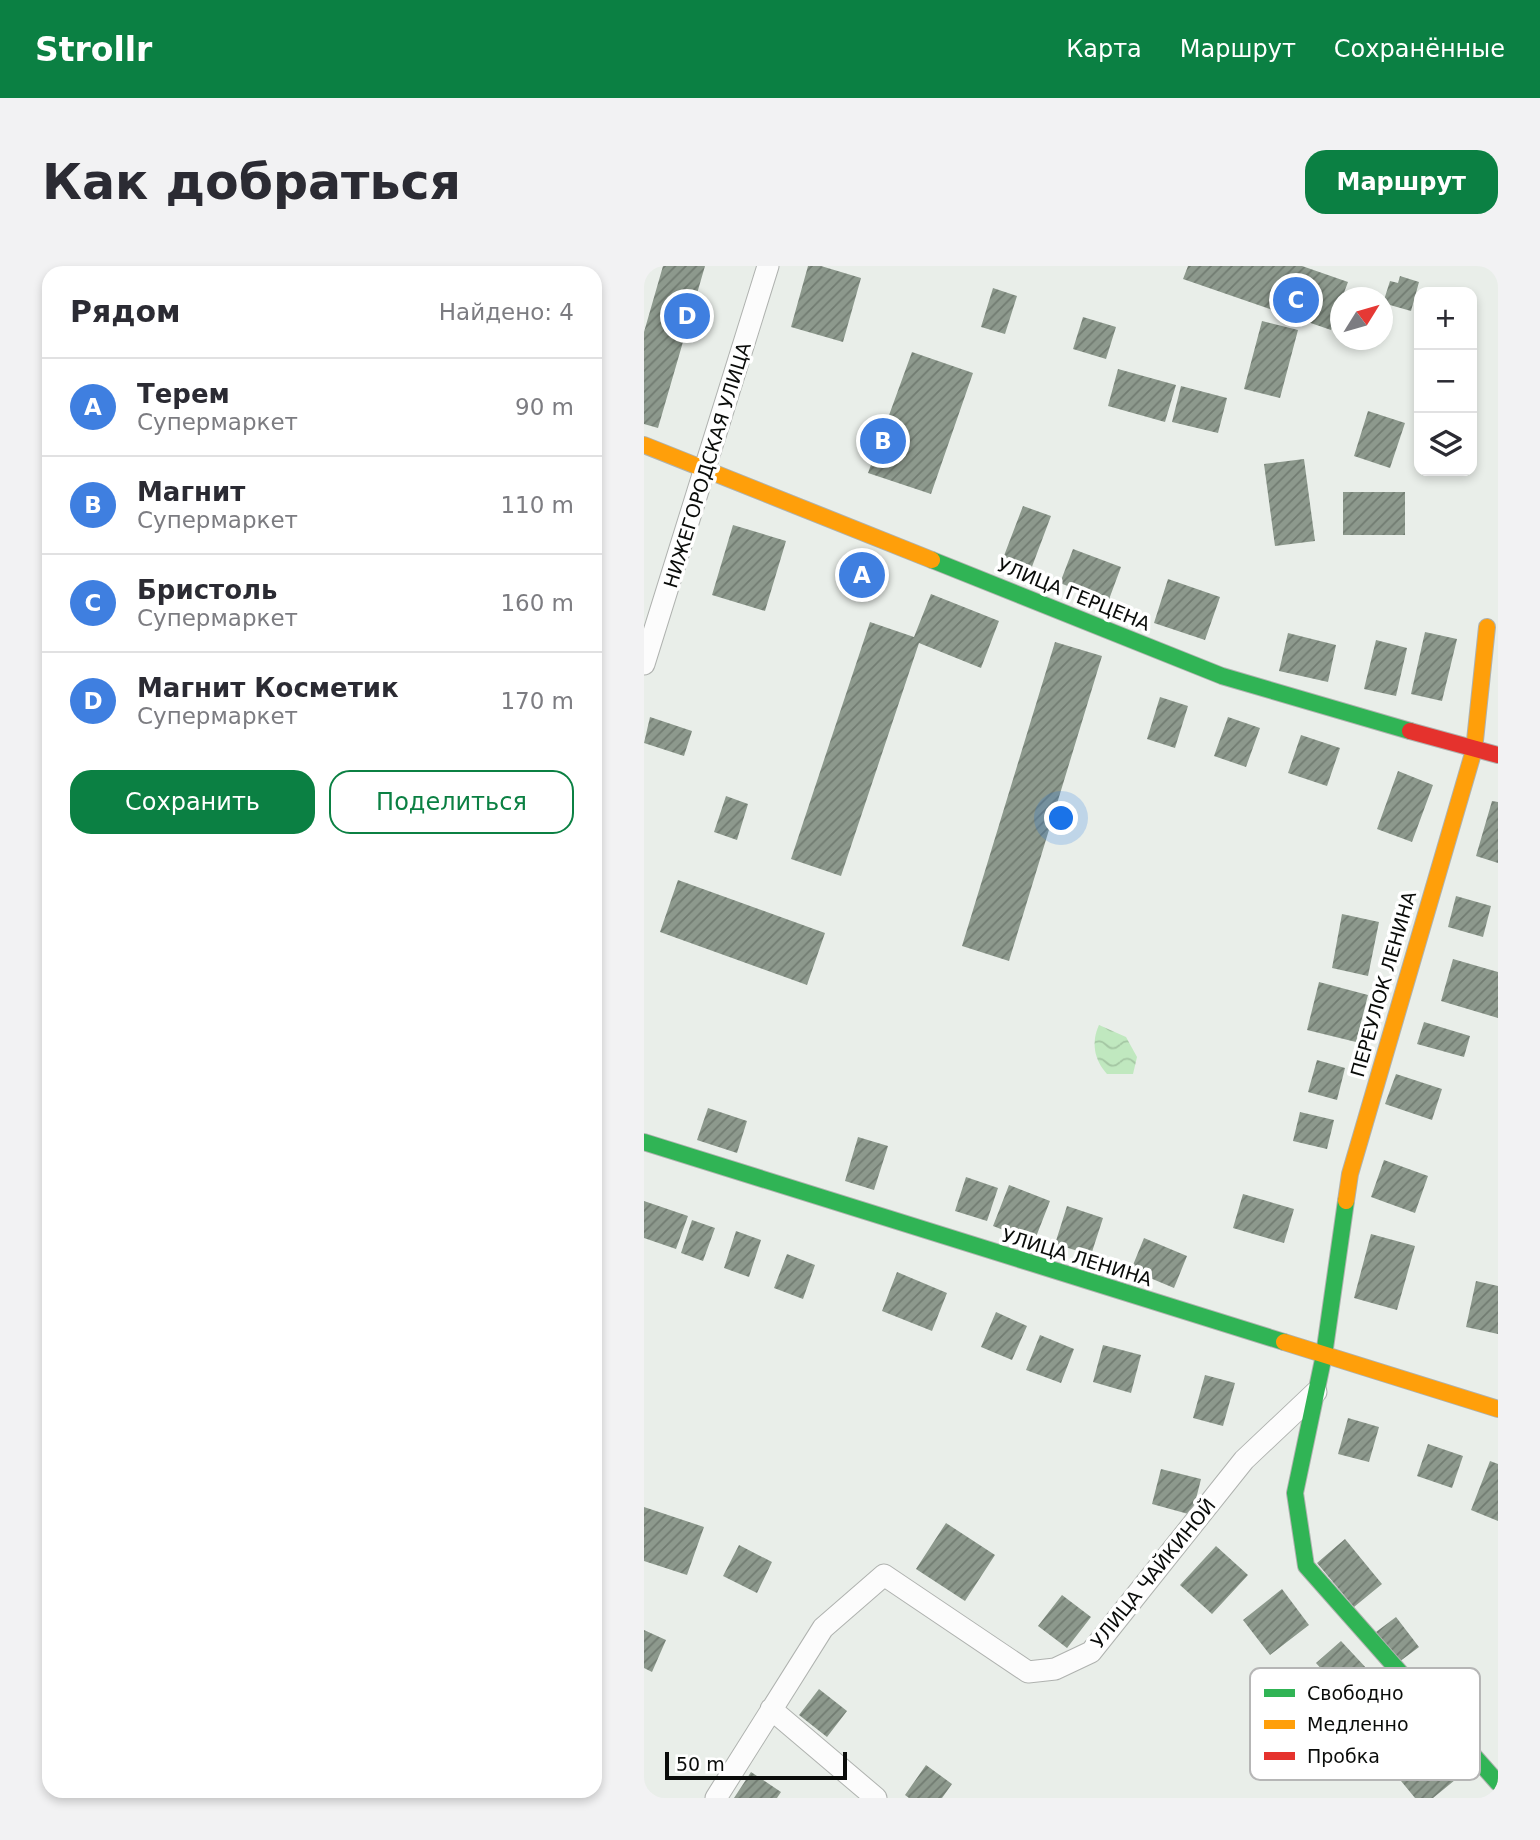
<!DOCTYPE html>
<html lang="ru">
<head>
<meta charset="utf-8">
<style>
  :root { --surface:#fff; --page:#f2f2f3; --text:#2b2b33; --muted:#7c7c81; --line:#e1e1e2; --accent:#0b8043 }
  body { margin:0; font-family:"DejaVu Sans",sans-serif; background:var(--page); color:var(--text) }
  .controls { position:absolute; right:21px; top:21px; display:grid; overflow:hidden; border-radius:14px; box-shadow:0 4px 10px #0003 }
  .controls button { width:63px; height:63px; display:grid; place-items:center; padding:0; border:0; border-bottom:2px solid var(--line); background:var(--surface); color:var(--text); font:35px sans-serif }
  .compass { position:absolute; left:686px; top:21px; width:63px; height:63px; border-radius:50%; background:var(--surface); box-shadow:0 4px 10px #0003; rotate:53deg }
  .scale { position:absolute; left:21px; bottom:18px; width:182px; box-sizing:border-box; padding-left:7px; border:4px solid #0a0c0a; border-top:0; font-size:19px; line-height:24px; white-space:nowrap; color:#0a0c0a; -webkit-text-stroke:5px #fff; paint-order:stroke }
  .you { position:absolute; left:418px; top:553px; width:24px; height:24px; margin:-18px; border:5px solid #fff; border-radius:50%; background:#1a73e8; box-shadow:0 0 0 10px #1a73e833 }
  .badge { display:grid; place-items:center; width:46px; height:46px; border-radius:50%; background:var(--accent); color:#fff; font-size:23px; font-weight:700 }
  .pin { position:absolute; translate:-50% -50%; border:4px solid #fff; box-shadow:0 2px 7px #0006 }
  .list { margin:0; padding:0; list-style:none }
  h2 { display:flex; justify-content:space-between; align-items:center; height:91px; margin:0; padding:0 28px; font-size:30px }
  h2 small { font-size:23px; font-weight:400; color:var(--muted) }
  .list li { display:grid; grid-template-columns:46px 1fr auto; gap:21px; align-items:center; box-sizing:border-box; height:98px; padding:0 28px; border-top:2px solid var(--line) }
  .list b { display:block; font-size:26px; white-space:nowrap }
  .list p { margin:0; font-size:23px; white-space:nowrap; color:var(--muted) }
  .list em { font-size:23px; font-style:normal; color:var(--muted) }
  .actions { display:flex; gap:14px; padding:21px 28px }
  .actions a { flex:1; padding:16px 0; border:2px solid var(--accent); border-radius:21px; text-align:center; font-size:24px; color:var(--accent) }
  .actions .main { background:var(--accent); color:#fff }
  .icon { flex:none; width:38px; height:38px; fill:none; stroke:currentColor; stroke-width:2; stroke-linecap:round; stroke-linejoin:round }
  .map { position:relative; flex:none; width:854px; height:1532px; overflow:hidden; border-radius:21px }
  header { display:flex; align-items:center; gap:42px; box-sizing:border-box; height:98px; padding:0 35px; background:var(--accent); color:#fff }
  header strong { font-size:33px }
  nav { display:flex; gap:38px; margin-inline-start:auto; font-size:24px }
  .intro { display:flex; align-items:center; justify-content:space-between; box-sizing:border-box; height:168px; padding:0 42px }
  h1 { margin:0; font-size:49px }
  .button { padding:18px 32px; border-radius:21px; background:var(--accent); color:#fff; font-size:24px; font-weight:700 }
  main { display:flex; gap:42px; padding:0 42px }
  aside { flex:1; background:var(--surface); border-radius:21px; box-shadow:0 4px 10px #0003 }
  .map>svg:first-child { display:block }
  .water { fill:url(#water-waves) }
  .building { fill:url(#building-hatch) }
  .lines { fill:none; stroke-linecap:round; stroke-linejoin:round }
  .street-casing { stroke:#afb2af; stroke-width:23 }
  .fast-casing { stroke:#afb2af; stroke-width:18 }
  .slow-casing { stroke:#afb2af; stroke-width:18 }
  .jam-casing { stroke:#afb2af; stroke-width:18 }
  .street { stroke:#fcfcfc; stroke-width:21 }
  .fast { stroke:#30b455; stroke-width:16 }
  .slow { stroke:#ff9f0a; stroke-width:16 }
  .jam { stroke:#e5322d; stroke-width:16 }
  .labels { text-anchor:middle; stroke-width:7; stroke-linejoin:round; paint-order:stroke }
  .street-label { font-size:19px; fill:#0a0c0a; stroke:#fff }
  .key { fill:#fff; stroke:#b6b6b6; stroke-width:2 }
  .key-label { font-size:19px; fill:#0a0c0a }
</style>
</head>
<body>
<header>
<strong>Strollr</strong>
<nav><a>Карта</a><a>Маршрут</a><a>Сохранённые</a></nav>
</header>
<div class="intro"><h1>Как добраться</h1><a class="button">Маршрут</a></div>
<main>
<aside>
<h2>Рядом<small>Найдено: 4</small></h2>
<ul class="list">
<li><span class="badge" style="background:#3f7fe0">A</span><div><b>Терем</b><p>Супермаркет</p></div><em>90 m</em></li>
<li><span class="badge" style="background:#3f7fe0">B</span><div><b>Магнит</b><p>Супермаркет</p></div><em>110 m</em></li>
<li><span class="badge" style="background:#3f7fe0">C</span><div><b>Бристоль</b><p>Супермаркет</p></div><em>160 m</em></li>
<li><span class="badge" style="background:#3f7fe0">D</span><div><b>Магнит Косметик</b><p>Супермаркет</p></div><em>170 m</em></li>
</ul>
<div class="actions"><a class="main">Сохранить</a><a>Поделиться</a></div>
</aside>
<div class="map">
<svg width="854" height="1532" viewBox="0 0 854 1532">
  <defs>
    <pattern id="water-waves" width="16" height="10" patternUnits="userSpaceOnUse" patternTransform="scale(1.75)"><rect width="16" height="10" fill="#c0e8bf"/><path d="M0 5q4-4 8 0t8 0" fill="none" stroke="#a4c6a3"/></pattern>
    <pattern id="building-hatch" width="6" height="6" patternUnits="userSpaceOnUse" patternTransform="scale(1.75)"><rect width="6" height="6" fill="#8d998d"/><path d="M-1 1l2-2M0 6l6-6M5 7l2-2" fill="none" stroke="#717b71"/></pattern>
  </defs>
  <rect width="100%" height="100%" fill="#e9eee9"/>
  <path class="water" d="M455 759 482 771 493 791 489 808H463C450 794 447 776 455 759Z"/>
  <path class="building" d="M19 0H61L14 162 0 158V66Z
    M164 0H177L217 12 199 76 147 61Z
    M544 0H658L704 16 698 32H696L687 64 539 13Z
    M756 10 775 16 767 45 739 37 746 15 754 17Z
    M349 22 373 30 361 68 337 61Z
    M439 51 472 61 462 93 429 83Z
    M618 55 654 64 636 132 600 123Z
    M268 86 329 107 287 228 224 207Z
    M474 103 532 119 521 156 464 140Z
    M537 120 583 132 574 167 528 156Z
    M724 145 761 157 746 202 710 190Z
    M660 193 671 275 631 280 620 198Z
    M699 226H761V269H699Z
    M379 240 407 250 386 306 358 295Z
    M89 259 142 275 121 345 68 329Z
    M429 283 477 301 464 336 416 317Z
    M210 292 235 302 225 326 201 317Z
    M524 313 576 331 561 374 510 357Z
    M287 328 355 355 337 402 275 377 197 610 147 593 226 356 270 371Z
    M781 366 813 373 798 435 767 428Z
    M644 367 692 379 684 416 635 405Z
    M732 374 763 382 752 430 720 423Z
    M411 376 458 390 365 695 318 680Z
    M516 431 544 440 531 482 503 473Z
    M6 451 48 465 40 490 0 477Z
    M584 451 616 462 602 501 570 490Z
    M657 469 696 482 683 520 644 507Z
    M754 505 789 519 768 576 733 563Z
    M82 530 104 538 93 574 70 566Z
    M848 535 854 536V597L832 590Z
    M34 614 181 667 163 719 16 666Z
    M812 630 847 640 839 671 804 661Z
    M698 648 735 656 724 710 688 702Z
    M809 693 854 706V752L797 735Z
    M675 716 724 729 712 776 663 764Z
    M780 756 826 770 820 791 773 778Z
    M673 794 701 802 693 834 664 826Z
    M752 808 798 823 788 854 741 838Z
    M64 842 103 855 93 887 53 874Z
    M656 846 690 854 683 883 649 875Z
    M214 871 244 880 230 924 201 915Z
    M740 894 784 910 771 947 727 931Z
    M322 911 354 922 343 955 311 945Z
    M365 919 406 935 390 976 349 960Z
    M599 928 650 943 640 977 589 962Z
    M0 935 44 950 32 983 0 972Z
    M423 940 459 952 447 989 411 978Z
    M48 954 71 962 59 995 37 987Z
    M92 965 117 974 105 1011 80 1002Z
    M727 968 771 980 753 1044 710 1032Z
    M500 972 543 990 530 1022 487 1004Z
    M143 988 171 999 159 1033 130 1022Z
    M253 1006 303 1027 288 1065 238 1045Z
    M832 1015 854 1020V1068L822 1061Z
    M352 1046 383 1060 368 1094 337 1081Z
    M396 1069 430 1083 417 1117 382 1104Z
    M459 1079 497 1089 487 1127 449 1116Z
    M561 1109 591 1117 579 1160 549 1152Z
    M704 1152 735 1161 725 1196 694 1188Z
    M784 1178 819 1190 808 1222 773 1210Z
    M846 1195 854 1198V1255L827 1244Z
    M517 1203 557 1213 548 1249 508 1238Z
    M0 1241 60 1261 43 1309 0 1295Z
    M302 1257 351 1289 321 1335 272 1303Z
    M701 1273 738 1318 710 1341 673 1297Z
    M95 1279 128 1296 113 1327 79 1310Z
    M572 1280 604 1309 568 1348 536 1319Z
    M638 1323 665 1359 626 1389 599 1354Z
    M418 1329 447 1351 423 1382 394 1360Z
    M752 1351 775 1381 755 1396 732 1366Z
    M0 1364 22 1374 8 1406 0 1402Z
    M697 1375 738 1419 712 1442 672 1397Z
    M175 1423 203 1445 183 1471 155 1449Z
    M791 1488 811 1514 789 1532H771L757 1515Z
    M282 1499 308 1518 298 1532H265L261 1529Z
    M107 1506 137 1526 133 1532H90Z"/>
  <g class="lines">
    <defs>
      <path id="street" d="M0 398 124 0
        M127 1443 232 1532
        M72 1532 179 1362 240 1309 384 1406 411 1403 447 1386 600 1194 672 1126"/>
      <path id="fast" d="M288 294 578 410 766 465
        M0 876 640 1076
        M702 935 680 1089 651 1227 662 1300 854 1517"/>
      <path id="slow" d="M0 179 288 294
        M702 935 706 908 830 484 843 361
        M640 1076 854 1143"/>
      <path id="jam" d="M766 465 854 489"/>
    </defs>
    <use href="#street" class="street-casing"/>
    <use href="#fast" class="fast-casing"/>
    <use href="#slow" class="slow-casing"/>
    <use href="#jam" class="jam-casing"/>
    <use href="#street" class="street"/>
    <use href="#fast" class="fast"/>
    <use href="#slow" class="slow"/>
    <use href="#jam" class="jam"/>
  </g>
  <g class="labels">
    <g class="street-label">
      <text transform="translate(63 199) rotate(-73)" y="7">НИЖЕГОРОДСКАЯ УЛИЦА</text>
      <text transform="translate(430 328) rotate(22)" y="7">УЛИЦА ГЕРЦЕНА</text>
      <text transform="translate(739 718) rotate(-74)" y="7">ПЕРЕУЛОК ЛЕНИНА</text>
      <text transform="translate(433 991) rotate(17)" y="7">УЛИЦА ЛЕНИНА</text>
      <text transform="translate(509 1307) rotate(-51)" y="7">УЛИЦА ЧАЙКИНОЙ</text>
    </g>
  </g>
  <rect x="606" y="1402" width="230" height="112" rx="10" class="key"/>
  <rect x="620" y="1423" width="31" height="8" fill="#30b455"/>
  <rect x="620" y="1454" width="31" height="9" fill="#ff9f0a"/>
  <rect x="620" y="1486" width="31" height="8" fill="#e5322d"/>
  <g class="key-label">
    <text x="663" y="1434">Свободно</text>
    <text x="663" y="1465">Медленно</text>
    <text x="663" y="1497">Пробка</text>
  </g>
</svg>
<div class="controls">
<button>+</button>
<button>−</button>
<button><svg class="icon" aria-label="layers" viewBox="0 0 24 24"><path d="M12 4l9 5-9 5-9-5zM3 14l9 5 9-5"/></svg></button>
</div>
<svg class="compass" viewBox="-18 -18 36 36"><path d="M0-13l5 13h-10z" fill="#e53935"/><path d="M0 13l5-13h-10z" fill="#7c7c81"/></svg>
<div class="scale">50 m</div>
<div class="you"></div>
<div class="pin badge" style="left:218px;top:309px;background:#3f7fe0">A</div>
<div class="pin badge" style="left:239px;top:175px;background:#3f7fe0">B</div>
<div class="pin badge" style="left:652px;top:34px;background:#3f7fe0">C</div>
<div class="pin badge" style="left:43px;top:50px;background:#3f7fe0">D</div>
</div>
</main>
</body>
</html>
